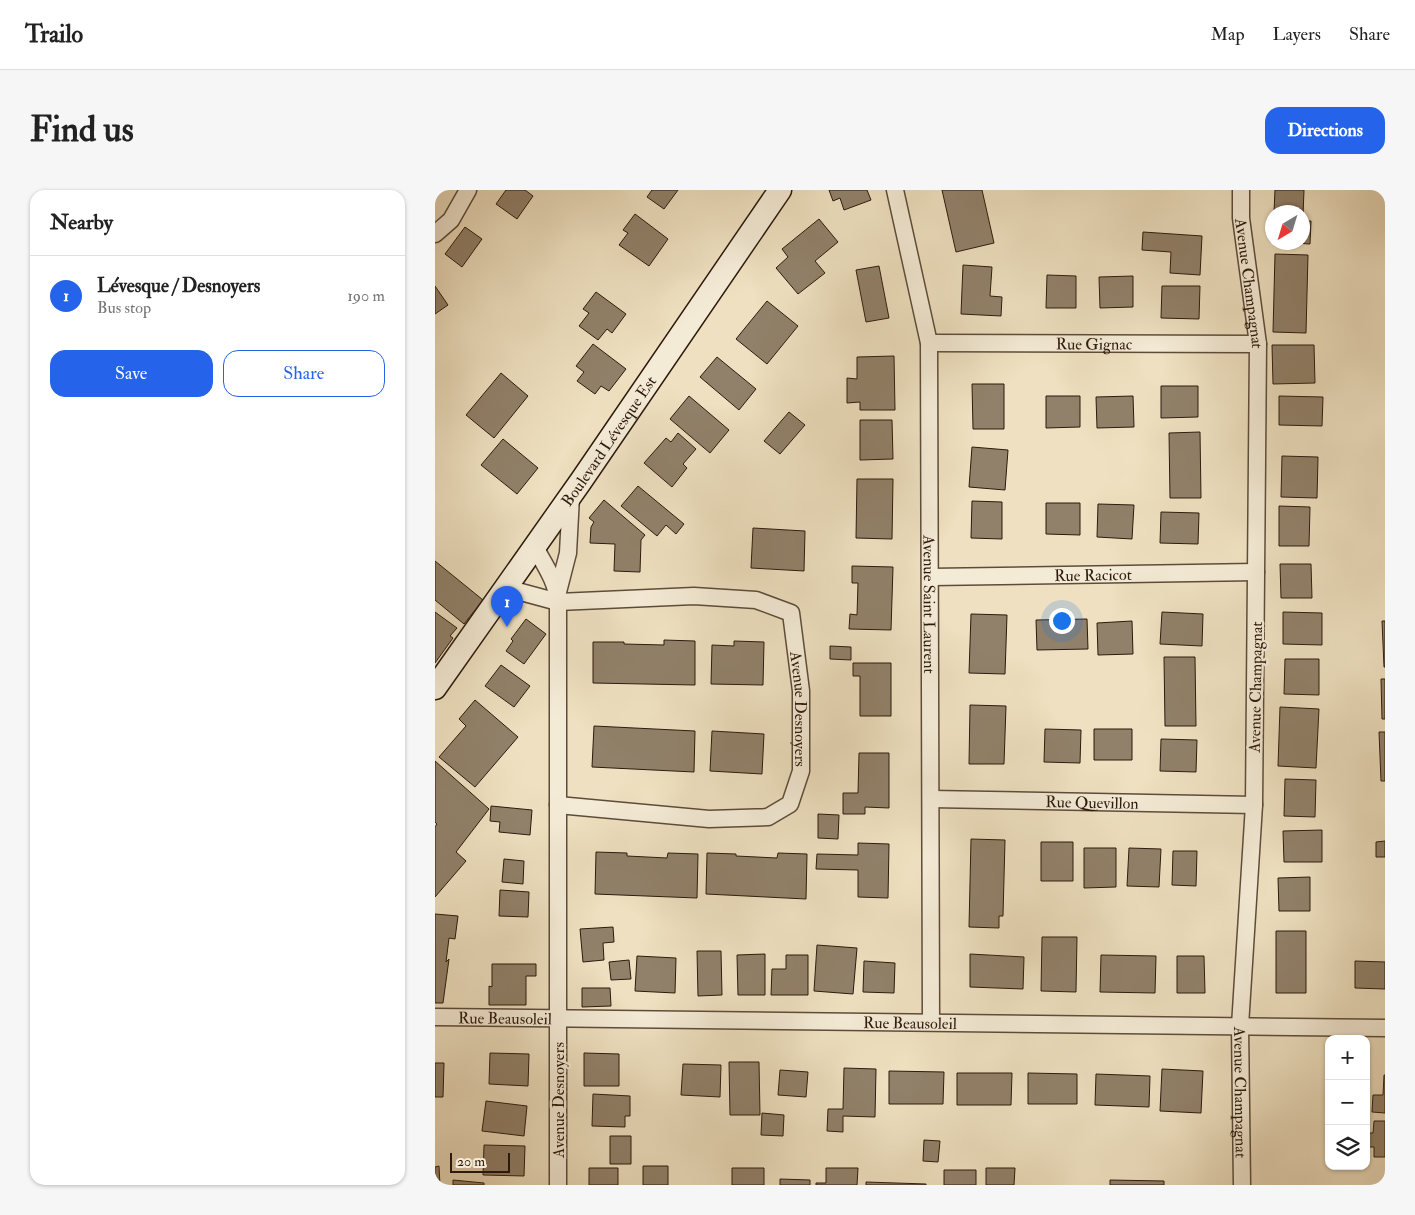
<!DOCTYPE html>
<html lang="en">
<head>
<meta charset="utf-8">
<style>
  :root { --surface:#fff; --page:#f6f6f6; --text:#222; --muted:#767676; --line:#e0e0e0; --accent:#2563eb }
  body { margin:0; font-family:"IM FELL Double Pica",serif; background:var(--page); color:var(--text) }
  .controls { position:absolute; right:15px; bottom:15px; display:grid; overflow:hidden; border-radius:10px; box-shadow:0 1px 4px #0004 }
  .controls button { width:45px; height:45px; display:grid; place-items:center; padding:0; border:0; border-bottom:1px solid var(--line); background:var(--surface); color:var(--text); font:25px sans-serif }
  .compass { position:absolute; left:830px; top:15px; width:45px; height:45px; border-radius:50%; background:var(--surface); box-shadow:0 1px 4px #0004; rotate:218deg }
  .scale { position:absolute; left:15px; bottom:12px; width:60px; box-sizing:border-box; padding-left:5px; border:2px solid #2d1a0d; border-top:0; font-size:14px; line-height:18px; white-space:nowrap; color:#2d1a0d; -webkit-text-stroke:4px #f4ebd6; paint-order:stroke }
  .you { position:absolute; left:626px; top:430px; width:18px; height:18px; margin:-12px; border:4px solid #fff; border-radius:50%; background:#1a73e8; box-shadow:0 0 0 8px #1a73e833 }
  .badge { display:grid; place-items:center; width:32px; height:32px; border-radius:50%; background:var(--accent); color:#fff; font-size:16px; font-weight:700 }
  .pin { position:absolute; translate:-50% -41px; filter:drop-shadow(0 1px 2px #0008) }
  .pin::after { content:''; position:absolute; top:26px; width:18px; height:15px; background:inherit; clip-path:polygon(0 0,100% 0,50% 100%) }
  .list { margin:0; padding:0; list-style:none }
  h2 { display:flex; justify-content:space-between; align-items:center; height:65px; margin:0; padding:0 20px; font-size:21px }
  h2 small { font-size:16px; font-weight:400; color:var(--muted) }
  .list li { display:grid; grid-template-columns:32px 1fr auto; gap:15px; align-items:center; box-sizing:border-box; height:80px; padding:0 20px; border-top:1px solid var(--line) }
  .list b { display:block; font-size:19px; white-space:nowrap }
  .list p { margin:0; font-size:16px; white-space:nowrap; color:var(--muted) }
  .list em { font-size:16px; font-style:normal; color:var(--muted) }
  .actions { display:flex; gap:10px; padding:15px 20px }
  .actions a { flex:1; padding:11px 0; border:1px solid var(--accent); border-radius:15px; text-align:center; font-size:18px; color:var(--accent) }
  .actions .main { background:var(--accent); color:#fff }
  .icon { flex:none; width:28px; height:28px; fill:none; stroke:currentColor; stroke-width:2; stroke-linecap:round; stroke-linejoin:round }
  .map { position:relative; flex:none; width:950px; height:995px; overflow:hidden; border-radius:15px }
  header { display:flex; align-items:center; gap:30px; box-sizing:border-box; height:70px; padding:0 25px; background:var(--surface); border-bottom:1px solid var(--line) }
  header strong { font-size:24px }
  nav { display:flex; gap:28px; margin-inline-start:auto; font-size:18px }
  .intro { display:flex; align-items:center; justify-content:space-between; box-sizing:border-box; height:120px; padding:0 30px }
  h1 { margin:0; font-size:35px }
  .button { padding:12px 22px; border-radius:15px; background:var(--accent); color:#fff; font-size:18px; font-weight:700 }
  main { display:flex; gap:30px; padding:0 30px }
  aside { flex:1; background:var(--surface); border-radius:15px; box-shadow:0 1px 4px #0004 }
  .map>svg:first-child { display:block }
  .building { fill:#91816a; stroke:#2d1a0d }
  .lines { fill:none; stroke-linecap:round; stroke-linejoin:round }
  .street-casing { stroke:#5d4c3a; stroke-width:19 }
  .secondary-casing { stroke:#2d1a0d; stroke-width:25 }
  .street { stroke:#f4ebd6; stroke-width:16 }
  .secondary { stroke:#f4ebd6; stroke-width:22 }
  .labels { text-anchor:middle; stroke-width:4.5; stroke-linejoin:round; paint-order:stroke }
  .street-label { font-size:16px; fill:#2d1a0d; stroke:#f4ebd6 }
</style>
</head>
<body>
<header>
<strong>Trailo</strong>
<nav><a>Map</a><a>Layers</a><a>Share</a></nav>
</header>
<div class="intro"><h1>Find us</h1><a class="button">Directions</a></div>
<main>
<aside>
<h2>Nearby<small></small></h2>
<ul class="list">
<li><span class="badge">1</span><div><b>Lévesque / Desnoyers</b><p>Bus stop</p></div><em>190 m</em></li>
</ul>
<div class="actions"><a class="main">Save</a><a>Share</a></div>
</aside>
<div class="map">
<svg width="950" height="995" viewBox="0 0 950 995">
  <rect width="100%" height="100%" fill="#eee0c0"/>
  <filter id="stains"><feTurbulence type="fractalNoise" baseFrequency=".004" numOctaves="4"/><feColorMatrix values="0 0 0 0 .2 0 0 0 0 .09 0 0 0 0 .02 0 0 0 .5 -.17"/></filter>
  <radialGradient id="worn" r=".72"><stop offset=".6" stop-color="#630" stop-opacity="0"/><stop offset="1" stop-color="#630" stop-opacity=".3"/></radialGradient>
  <path class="building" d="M71 0H90L98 6 82 29 61 14Z
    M217 0H243L229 19 212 7Z
    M394 0H432L436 10 409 20 405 8 398 11Z
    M507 0H547L559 53 521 62Z
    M840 0H869L868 25V22H839Z
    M200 24 233 49 214 76 184 55 193 43 188 40Z
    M384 29 403 52 380 71 390 83 363 104 341 78 353 67 347 59Z
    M868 31H876L875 54 843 52H868Z
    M30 37 47 49 27 77 10 64Z
    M708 42 767 46 765 85 735 83 736 62 707 60Z
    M840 64 873 65 871 143 838 142Z
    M528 75 557 77 555 106 567 107 566 126 526 124Z
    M444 76 454 128 431 132 421 80Z
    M612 85 641 86V118H611Z
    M698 86V117L665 118 664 87Z
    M0 96 13 115 0 124Z
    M727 96H765L764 129 726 128Z
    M161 102 191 124 177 143 172 139 163 150 144 136 154 123 148 119Z
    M332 111 363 136 332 174 301 149Z
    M158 154 191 179 174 201 166 196 160 204 142 191 149 182 141 176Z
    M837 155H879L880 193 838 194Z
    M459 166 460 220H425V212L412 213V188L422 189V167Z
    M282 167 321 199 304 220 265 187Z
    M66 183 93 206 59 248 31 225Z
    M537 194H569V239H538Z
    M726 196H763V227L726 228Z
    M254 206 294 240 275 263 235 229Z
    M611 206H645V237L611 238Z
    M698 206 699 237 662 238 661 207Z
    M844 206 888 207 887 236 844 235Z
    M354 222 370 235 345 264 329 251Z
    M425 230H457L458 269 425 270Z
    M765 242 766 308H735L734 243Z
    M243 243 261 259 248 274 252 278 237 297 209 273 231 248 236 252Z
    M68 249 103 278 82 304 46 275Z
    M537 257 573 260 570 300 534 297Z
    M847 266 883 267 882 308 846 307Z
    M422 289H458L457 349 421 348Z
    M203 296 249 334 241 344 231 335 222 346 186 316Z
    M169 310 210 345 206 350 205 382 179 381 180 354 155 353 156 337 159 332 154 328Z
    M537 311 567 312V349L536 348Z
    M611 313H645V345L611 344Z
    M663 314 699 315 697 349 662 347Z
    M844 316 875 317 874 356H844Z
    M726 322 764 323 763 354 725 353Z
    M318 338 370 341 369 381 316 378Z
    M0 371 48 410 29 434 0 410Z
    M845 374H876L877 408H846Z
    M417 376 458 377 456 440 414 439 415 424 422 425 423 393H417Z
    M0 422 22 438 15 446 18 448 0 473Z
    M727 422 768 424 767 456 725 454Z
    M848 422 887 423V455L848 454Z
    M536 424 572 425 570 484 534 483Z
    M91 429 111 444 89 474 71 461 78 451 76 449Z
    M652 429 653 459 602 460 601 430Z
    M697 431 698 464 663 465 662 433Z
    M947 431H950V477H949Z
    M229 450 260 451V495L158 493V452H189V454L229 455Z
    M299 451 329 452 328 495 276 494 277 455 299 456Z
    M395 456 416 457V470L395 469Z
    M729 467H760L761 536H730Z
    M850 469H884V505L849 504Z
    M418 473H456V526H425V486H418Z
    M66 475 95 496 79 517 50 496Z
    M946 489H950V529H947Z
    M40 510 83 547 40 597 4 567 31 536 24 529Z
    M535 515 571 516 569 574H534Z
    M845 517 884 519 881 578 843 576Z
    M159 536 260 541 259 582 157 577Z
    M610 539 646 540 645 573 609 572Z
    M659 539H697V570H659Z
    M277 541 329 544 327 584 275 581Z
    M944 542H950V591H946Z
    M726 549 762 550 761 582 725 581Z
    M424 563H454V618L430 617V624H408V603H423Z
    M0 571 54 619 21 662 31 671 0 707V637L2 634 0 632Z
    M850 589 881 590 880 627 849 626Z
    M56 616 97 620 95 645 64 642 65 632 55 631Z
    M383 624 404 625 403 649 383 648Z
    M887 640V672H849L848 641Z
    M536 649 570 650 568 726H564V738L534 737Z
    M950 651V667H941V652Z
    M606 652H638V691H606Z
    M423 653 454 654 453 708 423 707V680L381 679 382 664 423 665Z
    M649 658H681V697L649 698Z
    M694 658 726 659 724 697 692 696Z
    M738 661H762L761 696 737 695Z
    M161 662 192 663V666L232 668 233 663 263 664 262 708 160 704Z
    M272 663 301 664V666L342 668 343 663 372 664 371 709 271 704Z
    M69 669 89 671 88 694 67 692Z
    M875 687V721H844L843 688Z
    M65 700 94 702 93 727 64 726Z
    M0 724 23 726 20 749 14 748 11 772 14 769 8 813H0Z
    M178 737 179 752 168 753 169 770 148 772 145 739Z
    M841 741H871V803H841Z
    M607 747H642L641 802 606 801Z
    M382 755 422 758 418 804 379 801Z
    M262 761H286L287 805 263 806Z
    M330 764V805H303L302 765Z
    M535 764 589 767 588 799 535 797Z
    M351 765H373V805H336L337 779H351Z
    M666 765 721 766 720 803 665 802Z
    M202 766 241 768 240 803 200 801Z
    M742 766H769L770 803H742Z
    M194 770 196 789 176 790 174 772Z
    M429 771 460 773 459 803 428 802Z
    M920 771 950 772V799L920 798Z
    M57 774H101V786H91V815H54V796L57 797Z
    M147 798H175L176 816 147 817Z
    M55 863 94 864 93 896 54 894Z
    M149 863 184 864V896H149Z
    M294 872H324L325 925H295Z
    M0 873H9L8 907H0Z
    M248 874 286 875 285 907 246 905Z
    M409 878 441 879 440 927 408 926V942L392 941 393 919H408Z
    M727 879 768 881 766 923 725 921Z
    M345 880 373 882 371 907 343 905Z
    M454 881 509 882 508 914H454Z
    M522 883H577L576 915H522Z
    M593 883 642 884V914H593Z
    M661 884 715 886 714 917 660 915Z
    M949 885H950V923L937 922 938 905H948Z
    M158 904 195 906V926H190V937L157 936Z
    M51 911 92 916 89 946 47 941Z
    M327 923 349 925 348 946 326 945Z
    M939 931H950V967H939V957H931V943H938Z
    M175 946H196V974H175Z
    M489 950 505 951 503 972 488 971Z
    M49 955 90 956 89 986 48 985Z
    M4 976 5 995H0V977Z
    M208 976H233V995H208Z
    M154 978H183V995H154Z
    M297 978H329V995H297Z
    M391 978H423L422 995H381V993H391Z
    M551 978H580L579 995H551Z
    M509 980H541V995H509Z
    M345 989 375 990V995H345Z
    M18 990 49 993V995H18Z
    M675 990 729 991V995H675Z
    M431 992 491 994V995H431Z"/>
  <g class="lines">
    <defs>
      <g id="street">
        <path id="s1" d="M460 0 494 153 496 832"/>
        <path id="s2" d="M806 0V28L823 154 819 615 805 836 807 995"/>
        <path d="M0 44 16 30 33 0"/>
        <path id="s3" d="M494 153 823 154"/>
        <path d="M100 357C109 374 122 392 123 412V995"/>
        <path id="s4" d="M496 387 821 382"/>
        <path id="s5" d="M71 398 123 412 259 406 321 410 356 423 366 501V581L355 614 333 627 274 629 123 615"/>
        <path d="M123 402 133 363 136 306"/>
        <path id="s6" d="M496 609 819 615"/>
        <path id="s7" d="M0 827 950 838"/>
      </g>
      <g id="secondary">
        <path id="s8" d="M0 498 146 291 345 0"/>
      </g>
    </defs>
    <use href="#street" class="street-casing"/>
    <use href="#secondary" class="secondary-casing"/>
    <use href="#street" class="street"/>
    <use href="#secondary" class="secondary"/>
  </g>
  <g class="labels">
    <g class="street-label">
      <text dy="6" stroke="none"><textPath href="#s2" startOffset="94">Avenue Champagnat</textPath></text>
      <text dy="6" stroke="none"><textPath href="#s3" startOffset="165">Rue Gignac</textPath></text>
      <text dy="6" stroke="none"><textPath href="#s8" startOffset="302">Boulevard Lévesque Est</textPath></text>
      <text dy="6" stroke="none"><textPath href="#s4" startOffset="162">Rue Racicot</textPath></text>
      <text dy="6" stroke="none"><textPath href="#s1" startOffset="418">Avenue Saint Laurent</textPath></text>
      <text transform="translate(820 497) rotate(-89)" y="6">Avenue Champagnat</text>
      <text dy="6" stroke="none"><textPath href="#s5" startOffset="386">Avenue Desnoyers</textPath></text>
      <text dy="6" stroke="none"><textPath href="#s6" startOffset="161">Rue Quevillon</textPath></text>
      <text dy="6" stroke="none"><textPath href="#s7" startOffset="70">Rue Beausoleil</textPath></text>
      <text dy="6" stroke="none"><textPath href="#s7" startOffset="475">Rue Beausoleil</textPath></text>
      <text dy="6" stroke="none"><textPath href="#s2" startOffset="904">Avenue Champagnat</textPath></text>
      <text transform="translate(123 910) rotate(-90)" y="6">Avenue Desnoyers</text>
    </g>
  </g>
  <rect width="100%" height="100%" filter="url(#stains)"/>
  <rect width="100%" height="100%" fill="url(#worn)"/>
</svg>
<div class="controls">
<button>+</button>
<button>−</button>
<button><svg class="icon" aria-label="layers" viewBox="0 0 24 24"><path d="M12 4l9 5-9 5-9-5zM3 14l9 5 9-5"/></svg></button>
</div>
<svg class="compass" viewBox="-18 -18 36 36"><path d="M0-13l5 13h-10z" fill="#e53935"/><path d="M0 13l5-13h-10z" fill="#767676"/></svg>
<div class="scale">20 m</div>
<div class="you"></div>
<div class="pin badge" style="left:72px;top:437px">1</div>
</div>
</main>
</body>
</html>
